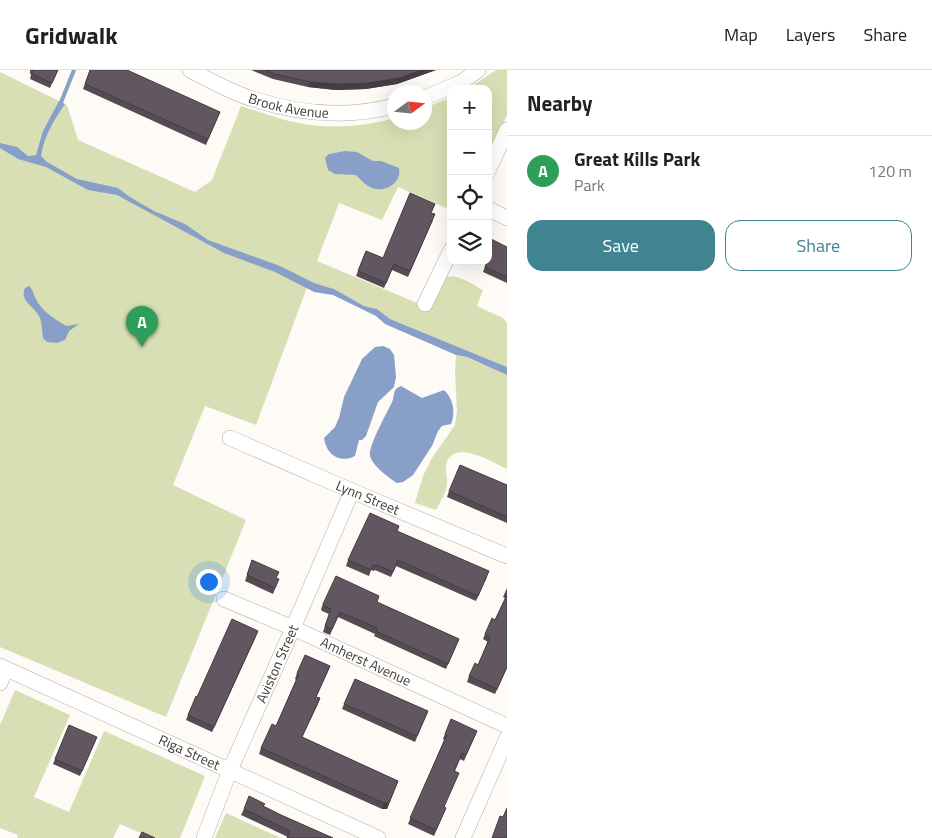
<!DOCTYPE html>
<html lang="en">
<head>
<meta charset="utf-8">
<style>
  :root { --surface:#fff; --page:#f2f2f2; --text:#222; --muted:#767676; --line:#e0e0e0; --accent:#408492 }
  body { margin:0; font-family:"Titillium Web",sans-serif; background:var(--page); color:var(--text) }
  .controls { position:absolute; right:15px; top:15px; display:grid; overflow:hidden; border-radius:10px; box-shadow:0 5px 20px #0002 }
  .controls button { width:45px; height:45px; display:grid; place-items:center; padding:0; border:0; border-bottom:1px solid var(--line); background:var(--surface); color:var(--text); font:25px sans-serif }
  .compass { position:absolute; left:387px; top:15px; width:45px; height:45px; border-radius:50%; background:var(--surface); box-shadow:0 5px 20px #0002; rotate:75deg }
  .you { position:absolute; left:208px; top:511px; width:18px; height:18px; margin:-12px; border:4px solid #fff; border-radius:50%; background:#1a73e8; box-shadow:0 0 0 8px #1a73e833 }
  .badge { display:grid; place-items:center; width:32px; height:32px; border-radius:50%; background:var(--accent); color:#fff; font-size:16px; font-weight:700 }
  .pin { position:absolute; translate:-50% -41px; filter:drop-shadow(0 1px 2px #0008) }
  .pin::after { content:''; position:absolute; top:26px; width:18px; height:15px; background:inherit; clip-path:polygon(0 0,100% 0,50% 100%) }
  .list { margin:0; padding:0; list-style:none }
  h2 { display:flex; justify-content:space-between; align-items:center; height:65px; margin:0; padding:0 20px; font-size:21px }
  h2 small { font-size:16px; font-weight:400; color:var(--muted) }
  .list li { display:grid; grid-template-columns:32px 1fr auto; gap:15px; align-items:center; box-sizing:border-box; height:70px; padding:0 20px; border-top:1px solid var(--line) }
  .list b { display:block; font-size:19px; white-space:nowrap }
  .list p { margin:0; font-size:16px; white-space:nowrap; color:var(--muted) }
  .list em { font-size:16px; font-style:normal; color:var(--muted) }
  .actions { display:flex; gap:10px; padding:15px 20px }
  .actions a { flex:1; padding:11px 0; border:1px solid var(--accent); border-radius:15px; text-align:center; font-size:18px; color:var(--accent) }
  .actions .main { background:var(--accent); color:#fff }
  .icon { flex:none; width:28px; height:28px; fill:none; stroke:currentColor; stroke-width:2; stroke-linecap:round; stroke-linejoin:round }
  .map { position:relative; flex:none; width:507px; height:768px; overflow:hidden }
  header { display:flex; align-items:center; gap:30px; box-sizing:border-box; height:70px; padding:0 25px; background:var(--surface); border-bottom:1px solid var(--line) }
  header strong { font-size:24px }
  nav { display:flex; gap:28px; margin-inline-start:auto; font-size:18px }
  main { display:flex }
  aside { flex:1; background:var(--surface) }
  .map>svg:first-child { display:block }
  .green { fill:#d8dfb4 }
  .water { fill:#88a0c7 }
  .lines { fill:none; stroke-linecap:round; stroke-linejoin:round }
  .stream { stroke:#88a0c7; stroke-width:4 }
  .minor-casing { stroke:#b7aca1; stroke-width:16 }
  .minor { stroke:#fff; stroke-width:15 }
  .wall { fill:#544b53 }
  .shaded-wall { fill:#453d43 }
  .building { fill:#625760; stroke:#453d43 }
  .labels { text-anchor:middle; stroke-width:5; stroke-linejoin:round; paint-order:stroke }
  .street-label { font-size:14px; fill:#3e3a36; stroke:#fff }
</style>
</head>
<body>
<header>
<strong>Gridwalk</strong>
<nav><a>Map</a><a>Layers</a><a>Share</a></nav>
</header>
<main>
<div class="map">
<svg width="507" height="768" viewBox="0 0 507 768">
  <rect width="100%" height="100%" fill="#fefaf5"/>
  <path class="green" d="M496 0H507V45L488 88V19H468Z
    M0 2 67 35 78 70 195 122 212 110 241 36C260 42 279 49 298 53 328 59 365 57 394 48V52H424L425 38 451 27V140L398 117 382 150 339 133 317 191 429 238 446 207C459 204 472 214 483 220L477 236 503 248 507 253V297L390 249 377 239 364 236 334 219 309 212 256 355 205 336 173 415 246 450 166 647 0 577Z
    M456 285 467 287 507 305V399C492 392 458 370 447 391 444 399 448 407 447 415 446 423 440 433 436 440L415 433 423 406 432 388 455 355 457 341 455 303Z
    M15 620 70 645 34 727 69 742 104 661 205 706 180 768H152L120 754 113 768H17L18 765 0 758V655Z
    M226 743 281 768H215Z"/>
  <path class="water" d="M59 31 65 34C54 50 44 66 41 86L47 92 77 109 118 118 130 127 154 141 185 154 208 170 280 196 314 213 334 219 364 236 377 239 390 249 507 297V305L467 287 456 285 385 254 376 246 333 225 314 222 275 202 224 183 117 125 88 120 46 97 18 89 0 78V73L17 77 28 86 36 85 43 61Z
    M345 81 357 82 373 91H381L399 98C402 113 385 123 372 118 366 116 361 110 356 105L335 104 328 100 325 88 329 84Z
    M29 216C34 220 33 225 37 231 43 242 55 249 66 256L79 254 69 261 65 270 57 273 47 272 43 268C42 262 42 254 40 248 35 236 19 232 25 218Z
    M383 276 390 279 394 285 396 307 394 317 378 332 366 366 362 370H359L355 386C339 394 326 384 324 368L335 357 339 348 344 327 362 289 375 277Z
    M401 316 422 328 444 320C453 328 456 343 451 354L442 356 438 361 432 376 413 405 403 412 397 413C390 409 372 395 370 386 368 376 387 343 392 332 394 328 393 322 397 318 398 317 400 317 401 316Z"/>
  <g class="lines">
    <path class="stream" d="M60 35 74 0"/>
    <defs>
      <g id="minor">
        <path id="s1" d="M190 0C210 10 232 23 253 29 299 44 348 48 394 36"/>
        <path d="M424 28 462 12 478 0"/>
        <path d="M488 101 507 60"/>
        <path d="M488 139 507 148"/>
        <path d="M425 234 451 180"/>
        <path id="s2" d="M230 368 352 421 507 486"/>
        <path id="s3" d="M224 529 293 558 507 656"/>
        <path id="s4" d="M0 596 378 768"/>
        <path d="M0 613 6 599"/>
        <path id="s5" d="M204 768 230 700 293 558 352 421"/>
        <path d="M463 768 507 668"/>
      </g>
    </defs>
    <use href="#minor" class="minor-casing"/>
    <use href="#minor" class="minor"/>
  </g>
  <path class="wall" d="M30 0H58L50 18 30 9 31 5 30 3Z
    M90 0 220 42 206 75 83 19Z
    M251 0H436L397 14 366 19 336 20 308 17 273 9Z
    M431 143 433 150 408 207 392 200 384 218 356 206 366 181 383 188Z
    M488 174 507 177V213L483 202 487 191H488Z
    M507 415V453L447 427 449 421Z
    M399 456 397 461 487 507 476 531 396 496 391 507 375 500 374 501 371 500 369 506 346 496 348 490Z
    M252 490 276 508 277 514 273 524 245 511Z
    M507 518V598L495 624 467 612 469 606 478 595 488 572 483 569 485 564 495 550 505 528 503 527Z
    M377 532 459 569 446 599 374 566 375 564 338 547 330 565 323 562 329 544 322 541 321 539 323 534Z
    M256 566 212 662 186 650 188 645 197 627Z
    M328 601 316 627 320 628 318 634 302 667 398 711 387 739H382L259 684 261 678 276 656 296 610 295 609 297 603Z
    M344 634 428 641 415 672 342 639Z
    M477 661 464 691 460 689 455 701 444 737 446 738 434 766 408 754 444 670 443 669 445 664Z
    M97 667 80 706 53 694 55 689Z
    M263 736 281 745 333 768 288 767 241 745 244 739Z"/>
  <path class="shaded-wall" d="M422 0H436L397 14 366 19 336 20 308 17 310 12Z
    M258 561 256 566 212 662 214 657Z
    M398 711 387 739H382L384 733Z"/>
  <path class="building" d="M33 0H58L52 13 32 4Z
    M90 0H127L220 42 208 69 85 14Z
    M266 0H422L399 8 368 13 338 14 310 12 275 4Z
    M410 123 435 134 431 143 435 144 410 201 394 194 386 213 358 201 366 181 383 188Z
    M491 169 507 177V207L485 197 487 191H488L491 184 488 183V174Z
    M460 395 507 415V447L449 421Z
    M370 443 399 456 397 461 489 501 478 526 398 490 393 502 377 495 376 496 373 495 371 500 348 490Z
    M252 490 279 502 276 508 279 509 275 518 247 505Z
    M336 506 379 526 377 532 459 569 448 594 376 561 377 558 340 542 332 559 325 556 331 539 324 536 323 534Z
    M507 525V597L497 619 469 606 475 593 478 595 490 567 485 564 492 548 495 550Z
    M232 549 258 561 214 657 188 645 196 626 197 627Z
    M305 585 330 596 316 627 320 628 302 667 398 711 389 733H384L261 678 272 654 276 656 299 604 297 603Z
    M355 609 428 641 417 666 344 634Z
    M451 649 477 661 466 685 462 683 454 701 459 703 444 737 446 738 436 760 410 748 447 665 445 664Z
    M69 655 97 667 82 701 55 689Z
    M249 726 265 734 263 736 281 745 333 768H287L290 761 244 739Z
    M507 738V768H492L500 746 503 747Z
    M142 762 155 768H139Z"/>
  <g class="labels">
    <g class="street-label">
      <text dy="5" stroke="none"><textPath href="#s1" startOffset="106">Brook Avenue</textPath></text>
      <text dy="5" stroke="none"><textPath href="#s2" startOffset="150">Lynn Street</textPath></text>
      <text dy="5" stroke="none"><textPath href="#s3" startOffset="155">Amherst Avenue</textPath></text>
      <text dy="5" stroke="none"><textPath href="#s5" startOffset="189">Aviston Street</textPath></text>
      <text dy="5" stroke="none"><textPath href="#s4" startOffset="208">Riga Street</textPath></text>
    </g>
  </g>
</svg>
<div class="controls">
<button>+</button>
<button>−</button>
<button><svg class="icon" aria-label="locate" viewBox="0 0 24 24"><circle cx="12" cy="12" r="6"/><path d="M12 2v4M12 18v4M2 12h4M18 12h4"/></svg></button>
<button><svg class="icon" aria-label="layers" viewBox="0 0 24 24"><path d="M12 4l9 5-9 5-9-5zM3 14l9 5 9-5"/></svg></button>
</div>
<svg class="compass" viewBox="-18 -18 36 36"><path d="M0-13l5 13h-10z" fill="#e53935"/><path d="M0 13l5-13h-10z" fill="#767676"/></svg>
<div class="you"></div>
<div class="pin badge" style="left:142px;top:277px;background:#2e9e5b">A</div>
</div>
<aside>
<h2>Nearby<small></small></h2>
<ul class="list">
<li><span class="badge" style="background:#2e9e5b">A</span><div><b>Great Kills Park</b><p>Park</p></div><em>120 m</em></li>
</ul>
<div class="actions"><a class="main">Save</a><a>Share</a></div>
</aside>
</main>
</body>
</html>
